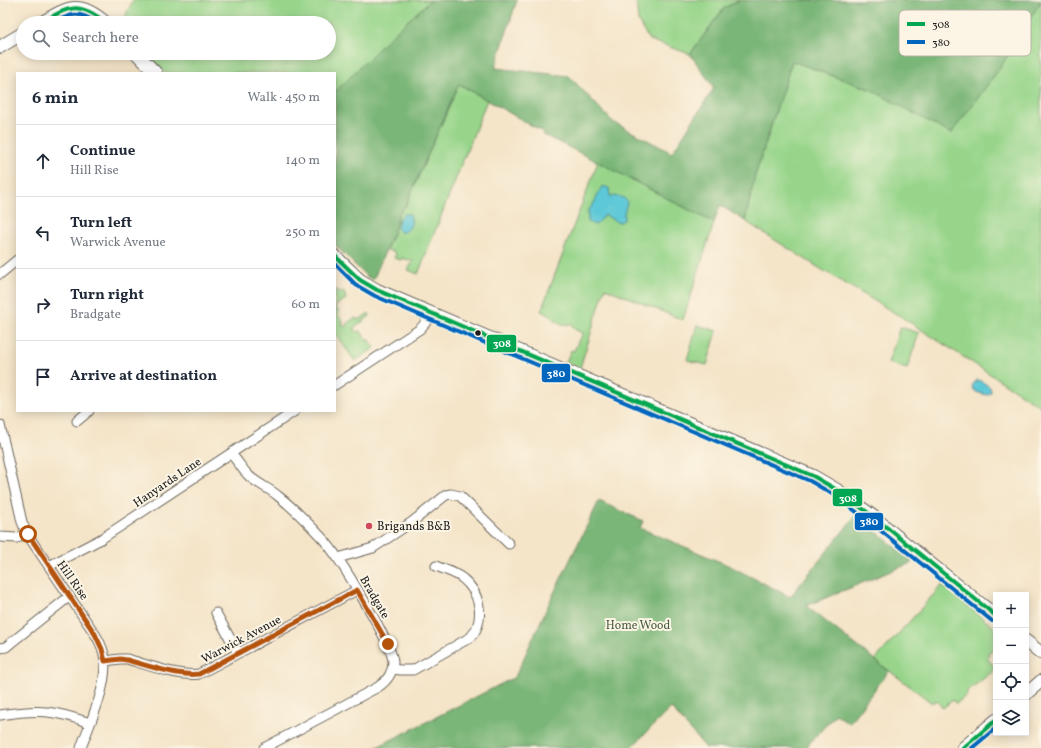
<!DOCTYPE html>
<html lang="en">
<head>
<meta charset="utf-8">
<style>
  :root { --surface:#fff; --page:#f2f2f3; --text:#1f2937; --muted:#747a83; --line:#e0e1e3 }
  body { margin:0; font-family:Vollkorn,serif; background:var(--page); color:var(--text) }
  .controls { position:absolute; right:12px; bottom:12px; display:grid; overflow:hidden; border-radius:0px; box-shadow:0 2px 10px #0003 }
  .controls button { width:36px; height:36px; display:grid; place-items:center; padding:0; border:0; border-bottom:1px solid var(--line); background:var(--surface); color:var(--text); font:20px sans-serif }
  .stop { position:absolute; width:12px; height:12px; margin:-9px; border:3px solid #b45309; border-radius:50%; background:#fff }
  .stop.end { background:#b45309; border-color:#fff; box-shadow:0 1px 4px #0008 }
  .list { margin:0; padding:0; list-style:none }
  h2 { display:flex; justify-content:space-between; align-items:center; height:52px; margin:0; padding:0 16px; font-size:17px }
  h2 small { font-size:13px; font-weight:400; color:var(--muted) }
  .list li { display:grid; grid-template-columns:26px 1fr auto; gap:12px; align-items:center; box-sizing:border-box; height:72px; padding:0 16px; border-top:1px solid var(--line) }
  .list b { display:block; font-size:15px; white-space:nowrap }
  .list p { margin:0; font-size:13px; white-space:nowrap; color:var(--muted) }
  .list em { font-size:13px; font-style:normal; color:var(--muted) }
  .icon { flex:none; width:22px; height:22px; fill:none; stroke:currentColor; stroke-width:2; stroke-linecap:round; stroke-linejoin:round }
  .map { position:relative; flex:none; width:1041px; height:748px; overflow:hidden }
  .search { position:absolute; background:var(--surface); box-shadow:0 2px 10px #0003; left:16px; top:16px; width:320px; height:44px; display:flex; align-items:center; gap:10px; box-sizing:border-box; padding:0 14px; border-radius:22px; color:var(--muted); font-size:15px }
  .panel { position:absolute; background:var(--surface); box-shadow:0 2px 10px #0003; left:16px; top:72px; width:320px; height:340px; border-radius:0px }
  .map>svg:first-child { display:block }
  .green { fill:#98d58b; stroke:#5a7854 }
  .forest { fill:#7ab677; stroke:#4b694a }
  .water { fill:#5dc8d7; stroke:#3c727a }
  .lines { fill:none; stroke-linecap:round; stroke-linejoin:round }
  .street-casing { stroke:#686258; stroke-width:11 }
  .secondary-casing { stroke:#686258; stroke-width:14 }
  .street { stroke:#fff; stroke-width:9 }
  .secondary { stroke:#fff; stroke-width:12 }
  .bus-1-casing { stroke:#fcf5e5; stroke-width:7 }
  .bus-2-casing { stroke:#fcf5e5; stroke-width:7 }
  .bus-1 { stroke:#00a651; stroke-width:4 }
  .bus-2 { stroke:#0065bd; stroke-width:4 }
  .route { stroke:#b45309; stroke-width:5 }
  .bus-dot { fill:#1c1c1c; stroke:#fcf5e5; stroke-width:1.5 }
  .poi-dot { fill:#d1495b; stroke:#fcf5e5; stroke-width:1.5 }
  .labels { text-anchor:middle; stroke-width:4; stroke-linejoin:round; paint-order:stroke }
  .street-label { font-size:12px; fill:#1c1c1c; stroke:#fcf5e5 }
  .poi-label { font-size:12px; fill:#1c1c1c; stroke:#fcf5e5; text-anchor:start }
  .park-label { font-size:12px; fill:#475d43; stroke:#fcf5e5 }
  .key { fill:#fcf5e5; stroke:#b9b4a9; stroke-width:1 }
  .key-label { font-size:11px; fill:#1c1c1c }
  .line-badge { stroke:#fcf5e5; stroke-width:1.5 }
  .badge-label { font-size:11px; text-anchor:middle; font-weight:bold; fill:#fff }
</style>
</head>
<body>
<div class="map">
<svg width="1041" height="748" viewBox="0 0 1041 748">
  <rect width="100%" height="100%" fill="#fcf5e5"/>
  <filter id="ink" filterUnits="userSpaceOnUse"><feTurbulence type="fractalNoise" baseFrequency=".025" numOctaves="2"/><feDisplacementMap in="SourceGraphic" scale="8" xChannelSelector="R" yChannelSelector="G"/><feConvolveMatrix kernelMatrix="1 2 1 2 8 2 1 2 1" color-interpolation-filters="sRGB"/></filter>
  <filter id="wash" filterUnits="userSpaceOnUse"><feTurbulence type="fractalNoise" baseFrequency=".012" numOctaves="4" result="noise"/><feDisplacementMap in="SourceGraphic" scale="16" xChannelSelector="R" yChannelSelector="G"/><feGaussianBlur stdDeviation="0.9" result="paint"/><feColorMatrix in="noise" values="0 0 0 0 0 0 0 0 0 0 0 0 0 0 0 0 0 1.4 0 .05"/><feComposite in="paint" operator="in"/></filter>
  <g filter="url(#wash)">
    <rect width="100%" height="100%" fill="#f4e4c8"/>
    <path class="green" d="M133 0H431L393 34 335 92V73H165L147 53H329V23H122Z
      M636 0H740L724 8 690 54 649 40 638 21Z
      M1041 1V407L900 316 824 271 745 221 755 176 792 61 872 90 951 133 1000 68Z
      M459 84 487 100 418 274 408 270 413 261 402 258 401 260 394 258 396 254 394 252 386 250 394 231 399 213 405 207Z
      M598 162 714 223 683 320 605 288 580 368 566 362 571 350 574 351 579 339 581 338 583 333 574 329 573 326 570 324C562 326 556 321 551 316 548 314 544 313 541 311Z
      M336 289 340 293 344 291 346 299 335 306 339 312 337 314 344 323 342 324 344 327 347 325V323L355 318 359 320 369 313 370 316 354 328 357 332 360 330 367 341 369 339 375 348 355 361 336 335H335V290Z
      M697 325 717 331 707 365 687 360Z
      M900 327 919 333 907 369 888 363Z
      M942 585 996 629V647L988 653 990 656 987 658 996 669 966 692 968 694 956 704 953 700 943 708 936 700 932 703 875 660Z"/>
    <path class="forest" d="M431 0H517L495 68 569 76 613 122 672 153 714 88 690 54 724 8 740 0H1041V1L1000 68 951 134 872 90 792 61 755 176 745 221 720 205 714 223 598 162 542 134 543 132 459 84 405 207 399 213 394 231 373 280 366 276 335 245V92L393 34Z
      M599 501 643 521 640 528 730 566 790 597 856 515 913 562 806 606 889 671 849 723 836 714 805 748H706L671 708 631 748H375L515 677 552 597Z"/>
    <path class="water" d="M602 186 609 188 610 196C617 197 622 195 627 201 627 207 623 212 624 220L620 222H617L605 215C601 218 600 223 595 225L588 222V211L594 203Z
      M404 214H410C413 223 411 232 400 232L397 228 399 219Z
      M977 380 981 381 990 387 991 392 987 395 976 392 972 387 973 384Z"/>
  </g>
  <g filter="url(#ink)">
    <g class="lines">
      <defs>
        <path id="street" d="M0 274 17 260
          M335 385 420 329 426 322 431 314
          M77 421 89 411
          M0 425 22 522 27 534 95 634C99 640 102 647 104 654 109 685 91 719 81 748
          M231 454C237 460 242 469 248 475 257 484 269 488 278 496 294 508 311 526 324 540 338 555 393 645 393 662 393 673 387 681 378 687L264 748
          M0 537 17 538 27 534
          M338 558 373 548 412 522 446 495 451 494 460 496 509 544
          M49 566 101 539 295 411
          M216 613 238 653
          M0 648 6 647 12 642 70 596
          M105 661 120 659H127C147 665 180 677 199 674L357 590
          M392 669 401 670H413L471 637C486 619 480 592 462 578 454 572 445 570 436 566
          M0 715C39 709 53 710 90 723"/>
        <path id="secondary" d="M41 23C69 6 80 0 106 23
          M0 47 23 33
          M136 53 156 73
          M335 256 360 280 377 290 813 476 837 490 874 517 905 543 996 616
          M1026 641 1041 653
          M1026 694 1041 681
          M963 748 996 720"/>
      </defs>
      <use href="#street" class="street-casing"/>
      <use href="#secondary" class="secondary-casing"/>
      <use href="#street" class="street"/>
      <use href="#secondary" class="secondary"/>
      <defs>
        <path id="bus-1" d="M41 23C69 6 79 1 106 23
          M335 256 360 280 377 290 813 476 837 490 874 517 996 616
          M963 748 996 720"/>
        <path id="bus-2" d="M53 23C70 14 80 10 96 23
          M335 264 356 285 375 296 810 481 834 495 870 522 992 621
          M972 748 996 728"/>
      </defs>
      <use href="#bus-1" class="bus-1-casing"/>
      <use href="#bus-2" class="bus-2-casing"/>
      <use href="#bus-1" class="bus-1"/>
      <use href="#bus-2" class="bus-2"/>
    </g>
  </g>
  <g class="lines" filter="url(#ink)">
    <path class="route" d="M28 534 95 634 102 649 105 661 120 659 127 660C146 665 180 677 199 674L357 590 388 644"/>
  </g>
  <circle class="bus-dot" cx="478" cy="333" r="3.5"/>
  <circle class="poi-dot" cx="369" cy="526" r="4"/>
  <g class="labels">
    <g class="street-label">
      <text transform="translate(167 482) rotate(-34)" y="4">Hanyards Lane</text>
      <text transform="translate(73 580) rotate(55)" y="4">Hill Rise</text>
      <text transform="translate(375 597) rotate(60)" y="4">Bradgate</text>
      <text transform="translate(241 639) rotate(-28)" y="4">Warwick Avenue</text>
    </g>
    <g class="poi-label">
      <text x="377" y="530">Brigands B&amp;B</text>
    </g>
    <g class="park-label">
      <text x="638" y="629">Home Wood</text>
    </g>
  </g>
  <rect x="899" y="10" width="132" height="46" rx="6" class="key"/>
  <rect x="907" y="22" width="18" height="4" fill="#00a651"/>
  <rect x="907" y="40" width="18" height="4" fill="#0065bd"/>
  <g class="key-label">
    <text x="932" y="28">308</text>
    <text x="932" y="46">380</text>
  </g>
  <g class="line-badge">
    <rect x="486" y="334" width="31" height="19" rx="4" fill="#00a651"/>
    <rect x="541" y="363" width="30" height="20" rx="4" fill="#0065bd"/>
    <rect x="832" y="488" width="31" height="19" rx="4" fill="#00a651"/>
    <rect x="854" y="512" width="30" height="19" rx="4" fill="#0065bd"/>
  </g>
  <g class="badge-label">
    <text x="502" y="347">308</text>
    <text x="556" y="377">380</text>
    <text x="848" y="502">308</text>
    <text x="869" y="525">380</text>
  </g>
</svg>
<div class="controls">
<button>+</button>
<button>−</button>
<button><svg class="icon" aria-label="locate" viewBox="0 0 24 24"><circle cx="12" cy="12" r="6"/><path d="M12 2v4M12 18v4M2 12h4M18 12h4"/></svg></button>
<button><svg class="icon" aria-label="layers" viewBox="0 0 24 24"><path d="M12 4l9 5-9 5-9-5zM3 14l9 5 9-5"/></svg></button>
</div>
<div class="stop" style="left:28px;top:534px"></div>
<div class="stop end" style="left:388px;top:644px"></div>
<div class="search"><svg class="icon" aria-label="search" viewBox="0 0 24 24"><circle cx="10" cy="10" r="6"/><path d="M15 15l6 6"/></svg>Search here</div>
<section class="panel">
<h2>6 min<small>Walk · 450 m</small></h2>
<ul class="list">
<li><svg class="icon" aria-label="ahead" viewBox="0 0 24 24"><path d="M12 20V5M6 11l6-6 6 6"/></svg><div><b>Continue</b><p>Hill Rise</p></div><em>140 m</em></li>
<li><svg class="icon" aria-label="left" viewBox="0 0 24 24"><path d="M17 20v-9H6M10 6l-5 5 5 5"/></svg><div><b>Turn left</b><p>Warwick Avenue</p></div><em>250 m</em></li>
<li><svg class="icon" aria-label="right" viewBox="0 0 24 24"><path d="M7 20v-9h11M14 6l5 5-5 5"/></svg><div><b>Turn right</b><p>Bradgate</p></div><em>60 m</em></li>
<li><svg class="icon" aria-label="arrive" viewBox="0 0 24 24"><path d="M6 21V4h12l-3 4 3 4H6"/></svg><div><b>Arrive at destination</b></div></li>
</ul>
</section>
</div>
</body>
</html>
